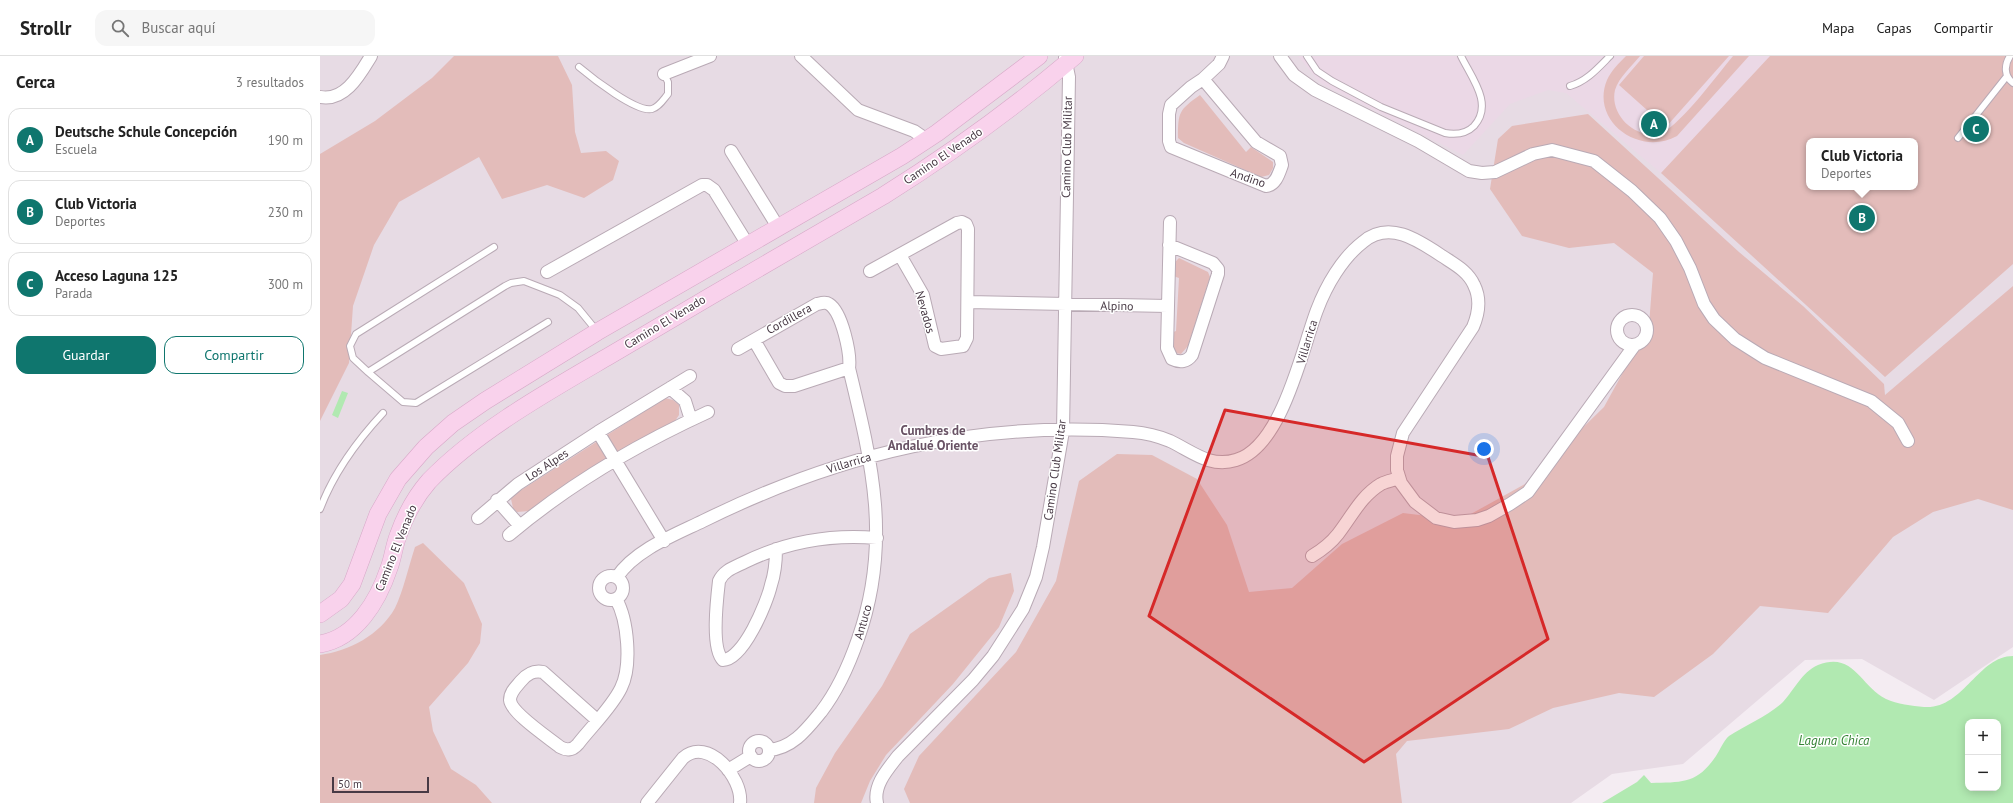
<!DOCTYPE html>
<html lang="es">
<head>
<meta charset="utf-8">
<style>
  :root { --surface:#fff; --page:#f6f6f6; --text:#222; --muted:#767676; --line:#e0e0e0; --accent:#0f766e }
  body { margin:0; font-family:"PT Sans",sans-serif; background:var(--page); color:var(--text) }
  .controls { position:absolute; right:12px; bottom:12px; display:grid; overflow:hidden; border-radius:8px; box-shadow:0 2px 10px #0003 }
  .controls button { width:36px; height:36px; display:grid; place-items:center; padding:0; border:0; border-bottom:1px solid var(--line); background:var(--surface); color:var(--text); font:20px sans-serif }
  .scale { position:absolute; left:12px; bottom:10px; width:97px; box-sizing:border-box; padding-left:4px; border:2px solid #483a45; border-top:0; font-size:11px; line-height:14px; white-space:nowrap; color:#483a45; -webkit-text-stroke:3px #fff; paint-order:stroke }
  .you { position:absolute; left:1164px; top:393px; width:14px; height:14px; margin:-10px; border:3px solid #fff; border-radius:50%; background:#1a73e8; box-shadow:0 0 0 6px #1a73e833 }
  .badge { display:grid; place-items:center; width:26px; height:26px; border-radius:50%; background:var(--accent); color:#fff; font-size:13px; font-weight:700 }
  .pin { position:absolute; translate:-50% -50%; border:2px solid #fff; box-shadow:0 1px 4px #0006 }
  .popup { position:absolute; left:1486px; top:82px; width:112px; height:52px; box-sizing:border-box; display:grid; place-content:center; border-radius:8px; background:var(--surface); filter:drop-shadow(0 1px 3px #0005); font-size:13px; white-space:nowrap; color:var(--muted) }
  .popup b { font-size:15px; color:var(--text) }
  .popup::after { content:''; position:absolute; left:50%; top:100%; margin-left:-8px; border:8px solid transparent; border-top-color:var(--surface) }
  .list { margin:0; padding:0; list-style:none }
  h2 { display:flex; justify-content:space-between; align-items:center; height:52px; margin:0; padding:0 16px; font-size:17px }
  h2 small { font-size:13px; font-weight:400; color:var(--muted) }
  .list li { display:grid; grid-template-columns:26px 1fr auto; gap:12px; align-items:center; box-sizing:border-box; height:64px; margin:0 8px 8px; padding:0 8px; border:1px solid var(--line); border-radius:12px }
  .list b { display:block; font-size:15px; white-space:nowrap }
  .list p { margin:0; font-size:13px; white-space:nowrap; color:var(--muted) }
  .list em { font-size:13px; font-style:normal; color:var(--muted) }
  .actions { display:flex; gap:8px; padding:12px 16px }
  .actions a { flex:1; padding:9px 0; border:1px solid var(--accent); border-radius:12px; text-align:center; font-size:14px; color:var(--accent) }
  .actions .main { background:var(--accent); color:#fff }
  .icon { flex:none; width:22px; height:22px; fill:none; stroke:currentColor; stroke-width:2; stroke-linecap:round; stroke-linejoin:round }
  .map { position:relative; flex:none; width:1693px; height:747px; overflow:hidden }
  header { display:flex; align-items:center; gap:24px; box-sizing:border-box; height:56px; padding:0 20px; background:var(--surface); border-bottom:1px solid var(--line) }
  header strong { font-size:19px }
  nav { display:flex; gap:22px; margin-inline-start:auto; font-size:14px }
  .search { width:280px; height:36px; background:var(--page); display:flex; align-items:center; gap:10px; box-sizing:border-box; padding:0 14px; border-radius:12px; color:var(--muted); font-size:15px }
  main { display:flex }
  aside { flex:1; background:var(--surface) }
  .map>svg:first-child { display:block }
  .residential { fill:#e7dbe4; fill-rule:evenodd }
  .education { fill:#ebd8e6 }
  .green { fill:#e3bcba; fill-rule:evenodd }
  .water { fill:#b1e9b1; fill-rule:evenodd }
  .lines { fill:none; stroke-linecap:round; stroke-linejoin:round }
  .lane-casing { stroke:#b9aab5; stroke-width:8 }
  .street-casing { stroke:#b9aab5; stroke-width:14 }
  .secondary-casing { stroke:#d7a8c8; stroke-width:18 }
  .lane { stroke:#fff; stroke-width:6 }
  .street { stroke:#fff; stroke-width:12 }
  .secondary { stroke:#f9d2ec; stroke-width:17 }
  .marked { fill:#d62828; fill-opacity:0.2; stroke:#d62828; stroke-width:3; stroke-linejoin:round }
  .labels { text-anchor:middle; stroke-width:3; stroke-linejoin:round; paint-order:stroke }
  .street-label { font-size:12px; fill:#483a45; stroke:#fff }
  .neighbourhood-label { font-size:13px; font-weight:bold; fill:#695365; stroke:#fff }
  .water-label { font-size:13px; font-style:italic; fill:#348234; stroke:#fff }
</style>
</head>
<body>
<header>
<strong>Strollr</strong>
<div class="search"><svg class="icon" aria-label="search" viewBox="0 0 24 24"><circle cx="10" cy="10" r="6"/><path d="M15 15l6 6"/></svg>Buscar aquí</div>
<nav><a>Mapa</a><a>Capas</a><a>Compartir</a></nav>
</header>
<main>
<aside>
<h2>Cerca<small>3 resultados</small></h2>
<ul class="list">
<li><span class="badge">A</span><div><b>Deutsche Schule Concepción</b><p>Escuela</p></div><em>190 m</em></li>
<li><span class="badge">B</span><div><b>Club Victoria</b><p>Deportes</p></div><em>230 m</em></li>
<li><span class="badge">C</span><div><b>Acceso Laguna 125</b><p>Parada</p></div><em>300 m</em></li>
</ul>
<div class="actions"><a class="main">Guardar</a><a>Compartir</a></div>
</aside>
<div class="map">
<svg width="1693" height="747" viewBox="0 0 1693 747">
  <rect width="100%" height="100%" fill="#f4ecf2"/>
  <path class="residential" d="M0 0H1693V591L1614 644 1542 603 1485 604 1363 708 1292 718 1251 747H0ZM1489 85H1595V131H1489Z"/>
  <path class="education" d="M978 0H1450L1341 117 1246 37 1228 34 1190 48 1143 99 1000 27Z"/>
  <path class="green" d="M134 0H238L252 29 255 76 261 97 286 95 299 105 293 124 264 142 227 129 182 143 159 101 79 146 54 189 33 250 29 307 0 365V98L55 65 112 22Z
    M1306 0H1320C1312 10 1299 21 1295 34 1289 60 1318 86 1343 76 1362 67 1398 18 1413 0H1429L1357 80C1319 101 1270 65 1287 24 1291 15 1299 7 1306 0Z
    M1324 0H1409L1346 71 1299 29Z
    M1450 0H1693V208L1565 321 1341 117ZM1489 85H1595V131H1489Z
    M880 39 926 96 931 91 953 106V112L949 119 941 121 864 87 858 82C858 56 859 54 880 39Z
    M1268 58 1419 196 1483 250 1564 328 1565 339 1693 230V454L1658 443 1613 456 1573 481 1508 557 1440 550 1393 598 1334 641 1299 637 1233 652 1189 673 1087 685 1076 698 1082 747H590L584 733 599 700 696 596 736 525 759 425 797 398 832 399 877 423 907 469 929 536 972 532 1022 488 1083 457 1140 464 1205 428 1284 351 1329 269 1333 217 1294 187 1249 192 1202 180 1170 133 1178 83 1192 70Z
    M859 202 888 216 890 221 868 290 861 298 856 297 853 292 851 277 856 275 859 222 853 220C853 213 853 207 859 202Z
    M345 342 353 344 359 349V359L355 365 265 416 209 455 197 456 193 452 191 443 195 438Z
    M103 487 144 527 162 568 160 587 148 607 109 651 113 675 131 713 156 729 172 747H0V599C29 595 60 579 75 552 83 536 89 509 95 491Z
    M691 517 694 535 679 571 633 628 566 699 550 725 541 747H494L496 732 515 697 562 630 590 578 669 522Z"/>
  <path class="water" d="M22 335 28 337 18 362 12 359Z
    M1693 600V747H1282L1317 726 1324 719 1331 727C1363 726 1377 728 1396 700 1400 694 1404 684 1409 680 1426 669 1449 659 1463 646 1475 633 1481 617 1498 609 1534 595 1540 630 1566 643 1577 648 1592 650 1604 651 1643 654 1658 600 1693 600ZM1648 666H1678V732H1648Z"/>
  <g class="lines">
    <defs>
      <path id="lane" d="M987 0 997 15 1012 25 1061 51 1125 77C1136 79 1146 78 1154 70 1174 48 1151 21 1141 0
        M1690 0C1684 9 1684 20 1693 27
        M259 11C272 22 317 57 332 53 339 51 343 44 348 38V26L344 18
        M1250 30C1267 25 1278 12 1290 0
        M1638 82 1687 20
        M174 191 36 278 30 290 33 302 48 316 83 346 96 347 228 266
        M48 316 185 230 191 227 204 225 240 239 258 252 276 274
        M0 453C14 416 36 386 63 357"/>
      <path id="street" d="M481 0 538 54 594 75 607 84
        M960 0 974 19 995 34 1098 85 1149 115 1162 117 1175 116 1213 98 1232 94 1274 105 1312 135 1340 162 1356 185 1370 212 1384 248 1394 263 1415 283 1445 302 1551 345 1578 367 1588 385
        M344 18 390 0
        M883 23 936 86 960 100 962 109C959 117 956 129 946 130L851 91 849 85V58L851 49 871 31Z
        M883 23 899 8 903 0
        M0 41C25 46 40 18 51 0
        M411 95 458 171
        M849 189 893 207 898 213V218L872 299C867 306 860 307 852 303L847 292 850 166
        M550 215 637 167 642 166 646 168 648 173 647 282 643 290 621 293 615 290 603 239 580 199
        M227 216 382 129H387L394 134 428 189
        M648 246 848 250
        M1297 274a15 15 0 1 1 30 0a15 15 0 1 1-30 0Z
        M434 284 459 327 465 330H474L529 312
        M418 293 497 248C502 247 506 246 509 248 522 256 531 298 529 312 552 407 572 487 538 583 529 609 518 634 501 656 487 673 473 692 449 694
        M350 332 365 345 371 364
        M278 376 344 485
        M177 444 200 470
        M158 462 198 428 278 376 370 320
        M189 479C248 429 318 388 388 356
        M456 493C456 505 455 517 451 529 447 547 423 604 403 604 391 593 397 542 399 525 404 514 415 511 425 506 468 485 511 478 557 482
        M992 500C1002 494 1011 487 1018 478 1032 460 1041 440 1061 428 1067 425 1074 424 1079 422
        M279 532a12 12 0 1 1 24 0a12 12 0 1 1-24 0Z
        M297 521C315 494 354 479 383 465 521 397 660 364 813 376 826 377 838 380 850 385 873 396 890 412 916 404 962 391 982 293 997 254 1006 230 1022 202 1043 186 1069 164 1098 184 1122 200 1134 208 1148 215 1154 229 1161 243 1159 257 1153 271L1083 377 1077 400V414L1081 427 1095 446 1116 462 1134 466 1157 464 1169 460 1190 448 1208 436 1314 290
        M277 664 223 616C213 614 207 618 201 625 196 631 190 636 190 644 191 657 229 682 240 691 247 695 253 694 258 688 271 671 292 651 301 632 312 610 308 564 296 543
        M429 695a10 10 0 1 1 20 0a10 10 0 1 1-20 0Z
        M408 714 431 700
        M327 747 363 702C388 680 423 722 420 747
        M557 747C553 729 568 713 578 700L653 624 673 600 703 553 716 521 723 491 743 375 749 21 745 2"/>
      <path id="secondary" d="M0 558 21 543 32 528 58 458 78 423 106 391 133 367 165 345 277 276 582 100 617 77 719 0
        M0 588C36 582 58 545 69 512 73 502 74 490 78 480 85 460 95 441 109 425 157 375 229 335 289 300 380 246 471 193 563 140 630 98 694 52 755 0"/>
    </defs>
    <use href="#lane" class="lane-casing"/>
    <use href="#street" class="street-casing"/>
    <use href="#secondary" class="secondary-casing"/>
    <use href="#lane" class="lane"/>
    <use href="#street" class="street"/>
    <use href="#secondary" class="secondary"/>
  </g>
  <path class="marked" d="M905 354 1168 401 1228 583 1044 706 829 560Z"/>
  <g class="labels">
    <g class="street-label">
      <text transform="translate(747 91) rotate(-89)" y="4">Camino Club Militar</text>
      <text transform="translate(623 100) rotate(-34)" y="4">Camino El Venado</text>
      <text transform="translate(928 122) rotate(19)" y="4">Andino</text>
      <text transform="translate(797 250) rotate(1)" y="4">Alpino</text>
      <text transform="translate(605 256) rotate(74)" y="4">Nevados</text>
      <text transform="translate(469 263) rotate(-29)" y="4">Cordillera</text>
      <text transform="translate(345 266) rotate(-31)" y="4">Camino El Venado</text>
      <text transform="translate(987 286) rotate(-73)" y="4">Villarrica</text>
      <text transform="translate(529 407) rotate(-17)" y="4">Villarrica</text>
      <text transform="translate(227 409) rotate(-33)" y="4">Los Alpes</text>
      <text transform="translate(735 414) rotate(-82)" y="4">Camino Club Militar</text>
      <text transform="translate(76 492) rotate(-68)" y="4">Camino El Venado</text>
      <text transform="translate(543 566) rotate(-74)" y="4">Antuco</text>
    </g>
    <g class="neighbourhood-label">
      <text x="613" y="379">Cumbres de<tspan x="613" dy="15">Andalué Oriente</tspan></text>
    </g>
    <g class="water-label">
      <text x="1514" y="689">Laguna Chica</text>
    </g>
  </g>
</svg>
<div class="controls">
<button>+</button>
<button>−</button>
</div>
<div class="scale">50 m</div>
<div class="you"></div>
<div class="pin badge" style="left:1334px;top:68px">A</div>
<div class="pin badge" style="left:1542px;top:162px">B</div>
<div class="popup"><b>Club Victoria</b>Deportes</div>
<div class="pin badge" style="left:1656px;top:73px">C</div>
</div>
</main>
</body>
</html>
